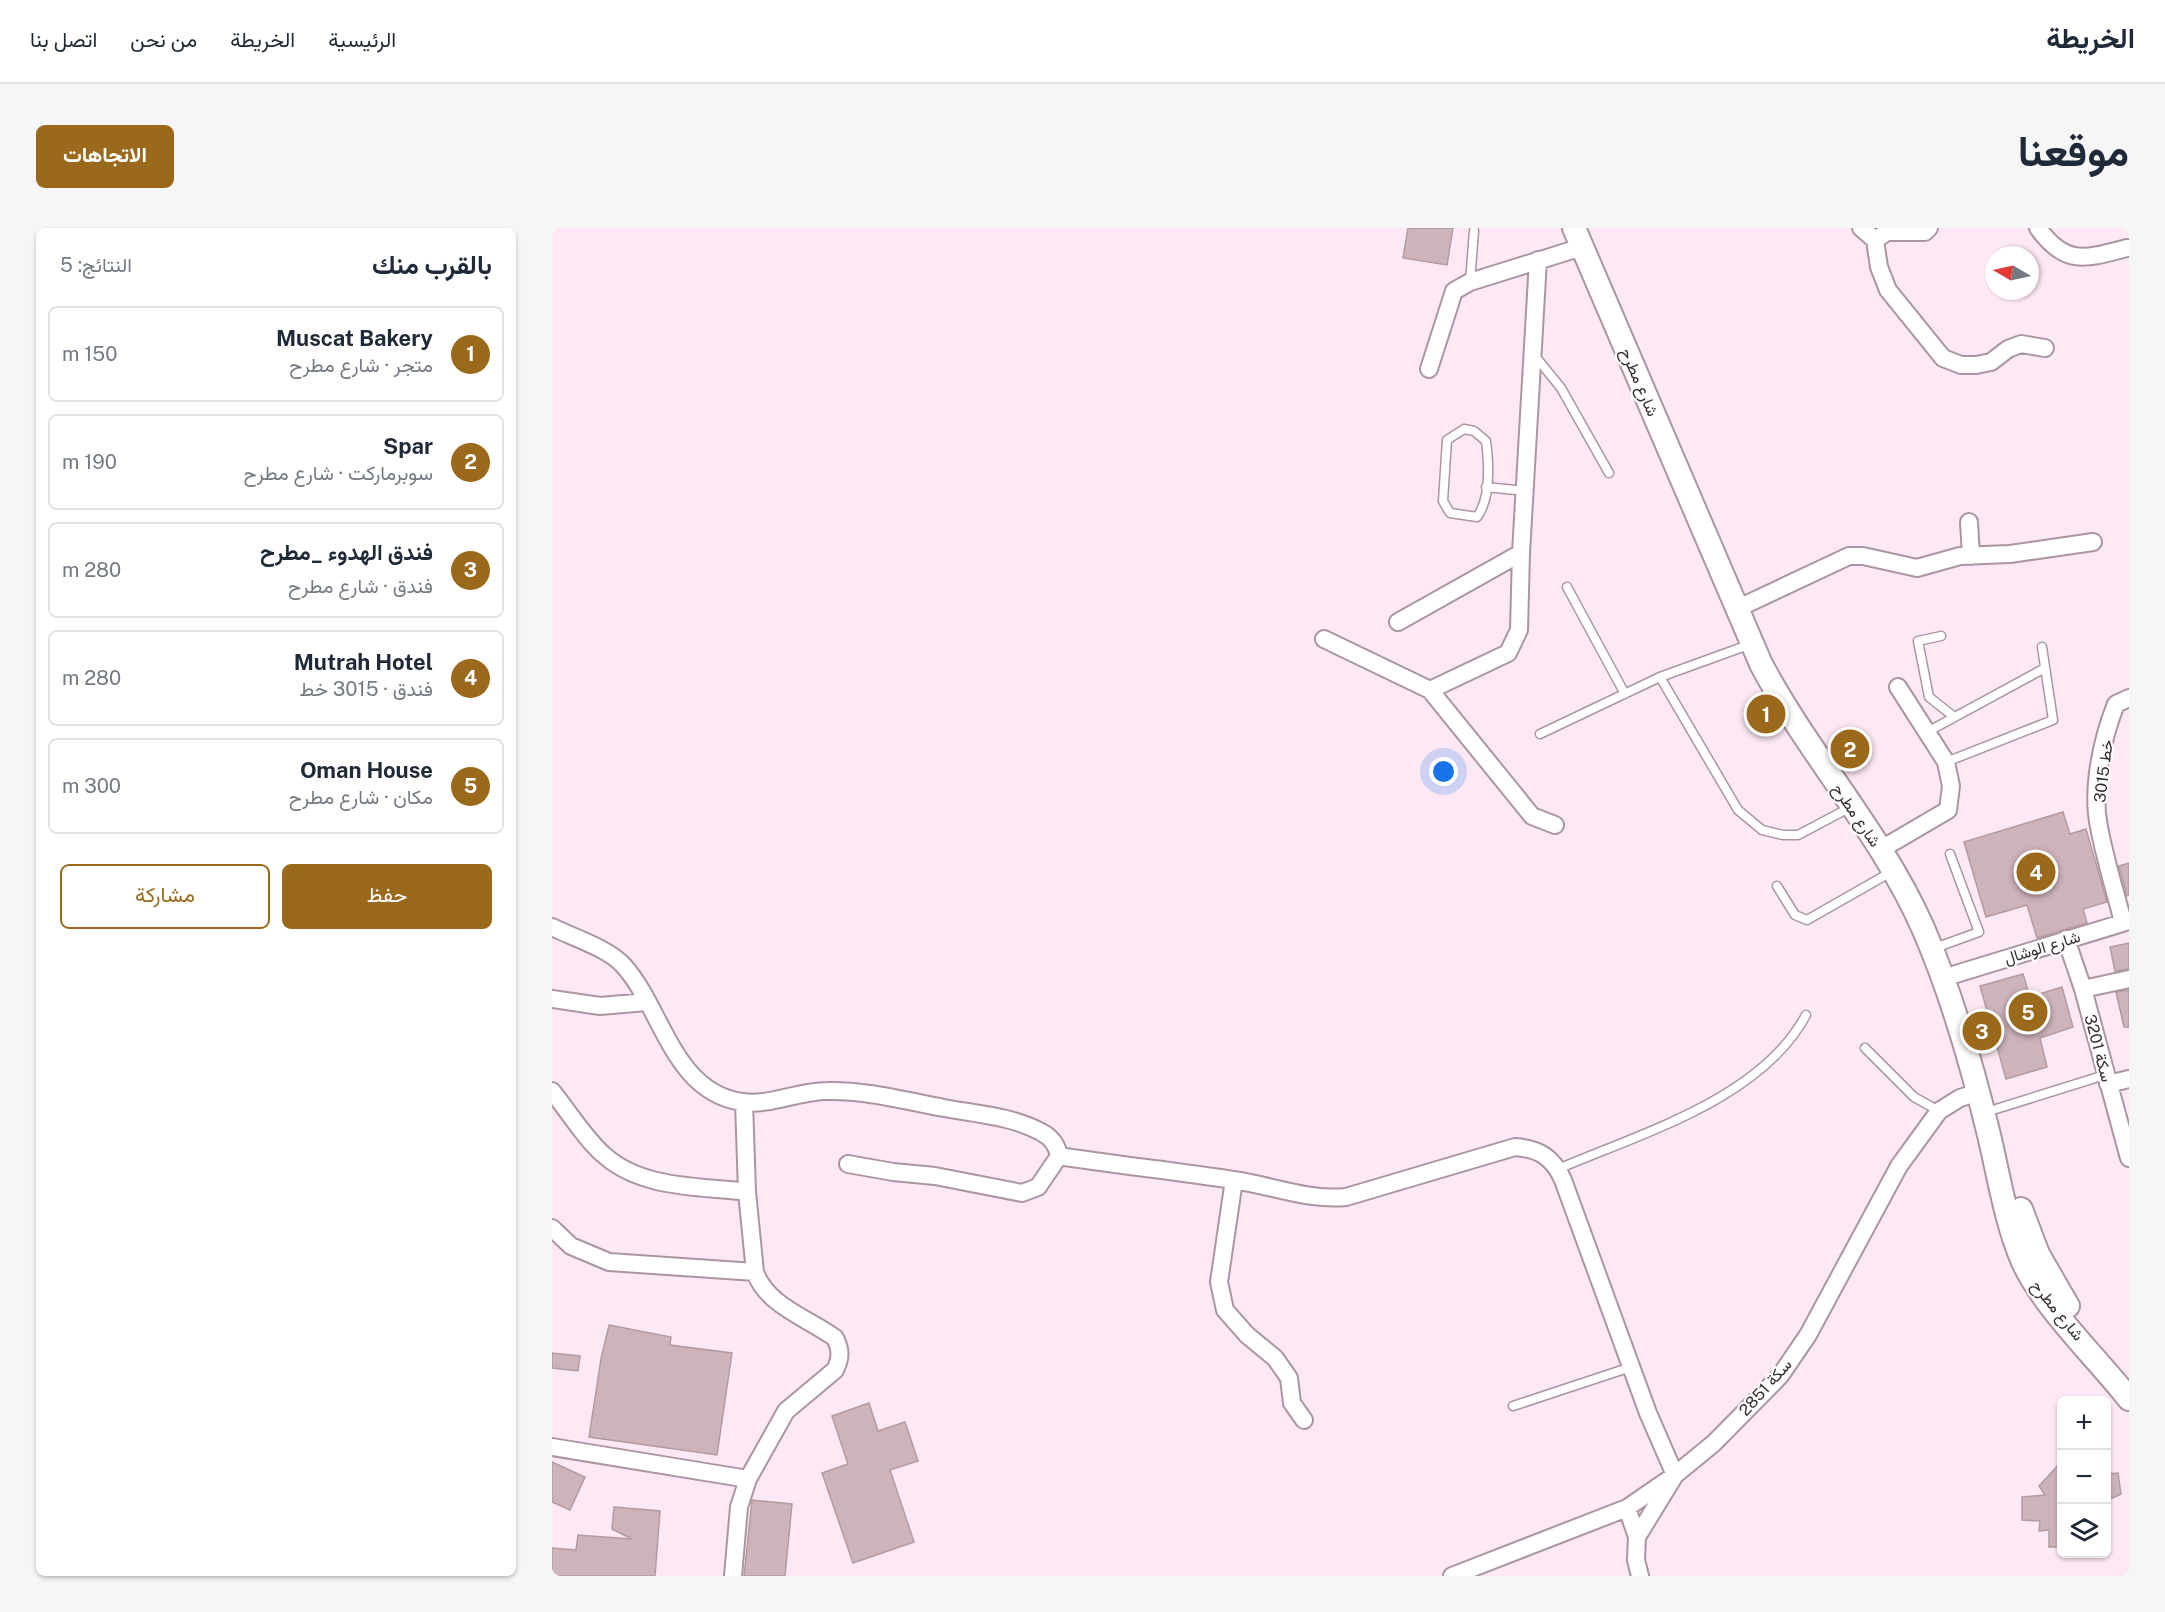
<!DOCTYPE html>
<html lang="ar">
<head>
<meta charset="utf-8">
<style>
  :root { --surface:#fff; --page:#f6f6f7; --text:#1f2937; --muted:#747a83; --line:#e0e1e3; --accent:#9a691c }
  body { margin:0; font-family:"Public Sans",Vazirmatn,sans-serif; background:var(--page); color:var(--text); direction:rtl }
  .controls { position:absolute; right:18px; bottom:18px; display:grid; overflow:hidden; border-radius:9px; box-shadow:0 2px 4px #0004 }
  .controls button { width:54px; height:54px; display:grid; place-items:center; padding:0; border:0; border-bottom:2px solid var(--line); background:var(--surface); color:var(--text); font:30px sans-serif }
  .compass { position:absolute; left:1433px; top:18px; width:54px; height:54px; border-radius:50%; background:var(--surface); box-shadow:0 2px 4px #0004; rotate:279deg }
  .you { position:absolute; left:892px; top:544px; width:21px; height:21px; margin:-15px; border:4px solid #fff; border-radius:50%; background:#1a73e8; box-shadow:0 0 0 9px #1a73e833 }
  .badge { display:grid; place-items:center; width:39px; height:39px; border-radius:50%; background:var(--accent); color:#fff; font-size:20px; font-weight:700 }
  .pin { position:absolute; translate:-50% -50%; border:3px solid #fff; box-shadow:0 2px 6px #0006 }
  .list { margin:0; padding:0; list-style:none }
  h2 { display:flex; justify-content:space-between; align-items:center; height:78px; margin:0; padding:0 24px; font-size:26px }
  h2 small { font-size:20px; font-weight:400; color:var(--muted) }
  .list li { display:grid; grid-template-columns:39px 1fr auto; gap:18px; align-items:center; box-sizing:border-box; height:96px; margin:0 12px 12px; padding:0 12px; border:2px solid var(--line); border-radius:9px }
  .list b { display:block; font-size:22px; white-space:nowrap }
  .list p { margin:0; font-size:20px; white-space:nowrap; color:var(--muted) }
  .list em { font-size:20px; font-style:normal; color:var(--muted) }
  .actions { display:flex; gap:12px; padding:18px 24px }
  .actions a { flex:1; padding:14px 0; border:2px solid var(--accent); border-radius:9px; text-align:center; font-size:21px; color:var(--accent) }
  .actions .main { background:var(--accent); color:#fff }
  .icon { flex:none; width:33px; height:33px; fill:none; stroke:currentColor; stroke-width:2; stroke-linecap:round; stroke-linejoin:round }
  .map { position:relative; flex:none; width:1577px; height:1348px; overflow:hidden; direction:ltr; border-radius:9px }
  header { display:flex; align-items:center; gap:36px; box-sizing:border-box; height:84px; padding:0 30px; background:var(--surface); border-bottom:2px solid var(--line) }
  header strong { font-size:28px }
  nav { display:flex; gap:33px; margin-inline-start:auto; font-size:21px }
  .intro { display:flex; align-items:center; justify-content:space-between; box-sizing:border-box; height:144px; padding:0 36px }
  h1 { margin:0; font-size:42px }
  .button { padding:15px 27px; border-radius:9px; background:var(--accent); color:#fff; font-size:21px; font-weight:700 }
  main { display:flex; gap:36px; padding:0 36px }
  aside { flex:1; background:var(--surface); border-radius:9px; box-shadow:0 2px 4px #0004 }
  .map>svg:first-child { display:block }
  .building { fill:#ceb3bb; stroke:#b49aa1; stroke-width:1.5 }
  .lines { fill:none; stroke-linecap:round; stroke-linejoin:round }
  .service-casing { stroke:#ac95a3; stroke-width:11 }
  .minor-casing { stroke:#ac95a3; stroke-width:20 }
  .secondary-casing { stroke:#ac95a3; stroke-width:26 }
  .service { stroke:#fff; stroke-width:8 }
  .minor { stroke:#fff; stroke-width:16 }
  .secondary { stroke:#fff; stroke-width:22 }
  .labels { text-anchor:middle; stroke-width:4.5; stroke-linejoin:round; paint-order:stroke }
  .street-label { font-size:16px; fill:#362d32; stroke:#fdfdfd }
</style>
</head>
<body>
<header>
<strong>الخريطة</strong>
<nav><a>الرئيسية</a><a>الخريطة</a><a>من نحن</a><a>اتصل بنا</a></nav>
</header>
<div class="intro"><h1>موقعنا</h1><a class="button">الاتجاهات</a></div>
<main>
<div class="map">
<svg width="1577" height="1348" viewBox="0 0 1577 1348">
  <rect width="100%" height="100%" fill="#fde9f5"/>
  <path class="building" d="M856 0H901L895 37 851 30Z
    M1511 584 1518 606 1534 601 1555 674 1531 681 1535 695 1485 710 1475 677 1434 689 1412 614Z
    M1577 635V667L1575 668 1567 638Z
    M1577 715V741L1563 743 1558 719Z
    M1471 746 1478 769 1510 759 1521 799 1488 810 1495 839 1454 851 1428 758Z
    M1577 762V799H1572L1564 764Z
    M57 1097 119 1109 118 1117 180 1125 165 1227 37 1209 49 1131Z
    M0 1125 28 1128 26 1143 0 1140Z
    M317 1175 326 1203 353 1194 366 1233 338 1242 362 1314 301 1335 270 1245 296 1236 280 1188Z
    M0 1234 33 1249 18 1282 0 1274Z
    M1509 1234V1319H1497V1302L1487 1303 1488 1293 1470 1292V1269L1493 1267 1487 1258Z
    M1566 1245 1569 1266 1554 1273V1246Z
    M200 1272 240 1276 233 1348H192Z
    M62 1279 108 1283 103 1348H0V1320L24 1322 26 1307 80 1311 60 1301Z"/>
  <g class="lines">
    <defs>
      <path id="service" d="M918 54 922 3
        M983 128 1009 160 1057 245
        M912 201 922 203 934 213C937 236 939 270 925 289L898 285 891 273 895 212Z
        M934 259 973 263
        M1015 359 1073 466
        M1389 408 1366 413 1377 469 1401 488
        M1108 449 1186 582 1210 602 1231 607H1246L1299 579
        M1377 503 1493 440
        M988 506 1108 449 1199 416
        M1394 534 1501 492 1490 419
        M1225 658 1243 687 1255 692 1341 643
        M1391 717 1427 704 1398 626
        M1313 820 1362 869 1387 883
        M1444 881 1553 847
        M1006 941C1090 905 1209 871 1254 787
        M961 1178 1079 1139"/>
      <path id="minor" d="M1309 0 1323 12 1335 4H1373L1377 0
        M1486 0C1513 38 1533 31 1575 20
        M1323 12 1327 39 1336 62 1391 130 1409 137H1424L1439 134 1456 121 1469 116 1493 120
        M877 141 902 63 918 54 1030 19
        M1417 294 1419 328
        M1195 376 1297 328H1311L1365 340 1408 328 1458 326 1541 314
        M846 394 969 325
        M772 411 878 462 980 588 1003 597
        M878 462 956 425 967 402 969 325 986 32
        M1338 616 1396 582 1399 558 1394 534 1346 459
        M1571 694C1563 663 1553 631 1547 599 1539 561 1550 511 1564 476L1577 470
        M0 699C22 710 56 720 72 738 111 782 121 864 190 874 218 878 246 863 275 863 314 862 354 873 392 880 423 886 460 888 489 904 499 909 505 917 507 928 565 937 623 943 681 952 718 957 757 973 794 969L963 919C987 921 1001 929 1011 952L1096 1185 1123 1247 1085 1309
        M1514 711 1531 761 1577 930
        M1404 746 1577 693
        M1531 761 1577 751
        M0 771 48 778 95 774
        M1556 856 1577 851
        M0 863C17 884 33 911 53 928 91 961 147 958 195 964
        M296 936 341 944 383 948 470 965 486 959 507 928
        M682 952 667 1054 673 1082 695 1107 723 1130 737 1150 740 1175 752 1192
        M0 1000 19 1018 57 1034 203 1044
        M0 1219 196 1251
        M1075 1280 1085 1309 1084 1332 1088 1348
        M181 1348 187 1279 196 1251 234 1183 283 1142C289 1130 289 1122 283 1110 256 1090 215 1078 203 1044L195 964 192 874
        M900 1348 1075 1280 1123 1247 1162 1215 1228 1148 1256 1107 1347 938 1387 883 1408 870 1427 864"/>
      <path id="secondary" d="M1022 0 1209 436C1257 527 1329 605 1371 700 1400 766 1420 837 1437 907 1447 949 1454 995 1471 1034 1492 1080 1545 1130 1577 1171
        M1469 981 1486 1026 1516 1078"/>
    </defs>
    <use href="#service" class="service-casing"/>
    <use href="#minor" class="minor-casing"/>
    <use href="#secondary" class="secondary-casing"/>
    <use href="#service" class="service"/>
    <use href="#minor" class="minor"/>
    <use href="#secondary" class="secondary"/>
  </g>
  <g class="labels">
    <g class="street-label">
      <text transform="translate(1088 154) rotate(67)" y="6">شارع مطرح</text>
      <text transform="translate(1551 543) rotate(-83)" y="6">3015 خط</text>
      <text transform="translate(1305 587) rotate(56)" y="6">شارع مطرح</text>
      <text transform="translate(1490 719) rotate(-17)" y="6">شارع الوشال</text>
      <text transform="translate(1547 820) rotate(75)" y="6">سكة 3201</text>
      <text transform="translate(1506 1082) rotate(51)" y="6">شارع مطرح</text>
      <text transform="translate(1213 1159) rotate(-48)" y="6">سكة 2851</text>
    </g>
  </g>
</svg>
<div class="controls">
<button>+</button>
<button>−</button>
<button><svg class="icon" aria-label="layers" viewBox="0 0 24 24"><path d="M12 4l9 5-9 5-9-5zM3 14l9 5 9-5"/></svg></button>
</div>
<svg class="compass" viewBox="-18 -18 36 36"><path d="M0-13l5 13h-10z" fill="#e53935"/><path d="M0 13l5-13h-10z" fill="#747a83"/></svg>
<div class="you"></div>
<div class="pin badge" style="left:1214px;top:486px">1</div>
<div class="pin badge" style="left:1298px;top:521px">2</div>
<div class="pin badge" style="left:1430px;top:803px">3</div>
<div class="pin badge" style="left:1484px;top:644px">4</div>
<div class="pin badge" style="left:1476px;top:784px">5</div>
</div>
<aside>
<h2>بالقرب منك<small>النتائج: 5</small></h2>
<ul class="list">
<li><span class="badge">1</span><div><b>Muscat Bakery</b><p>متجر · شارع مطرح</p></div><em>150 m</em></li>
<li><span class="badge">2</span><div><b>Spar</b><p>سوبرماركت · شارع مطرح</p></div><em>190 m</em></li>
<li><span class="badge">3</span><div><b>فندق الهدوء _مطرح</b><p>فندق · شارع مطرح</p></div><em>280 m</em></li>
<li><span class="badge">4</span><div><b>Mutrah Hotel</b><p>فندق · 3015 خط</p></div><em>280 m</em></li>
<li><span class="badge">5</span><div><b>Oman House</b><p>مكان · شارع مطرح</p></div><em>300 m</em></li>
</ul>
<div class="actions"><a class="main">حفظ</a><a>مشاركة</a></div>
</aside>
</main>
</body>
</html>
